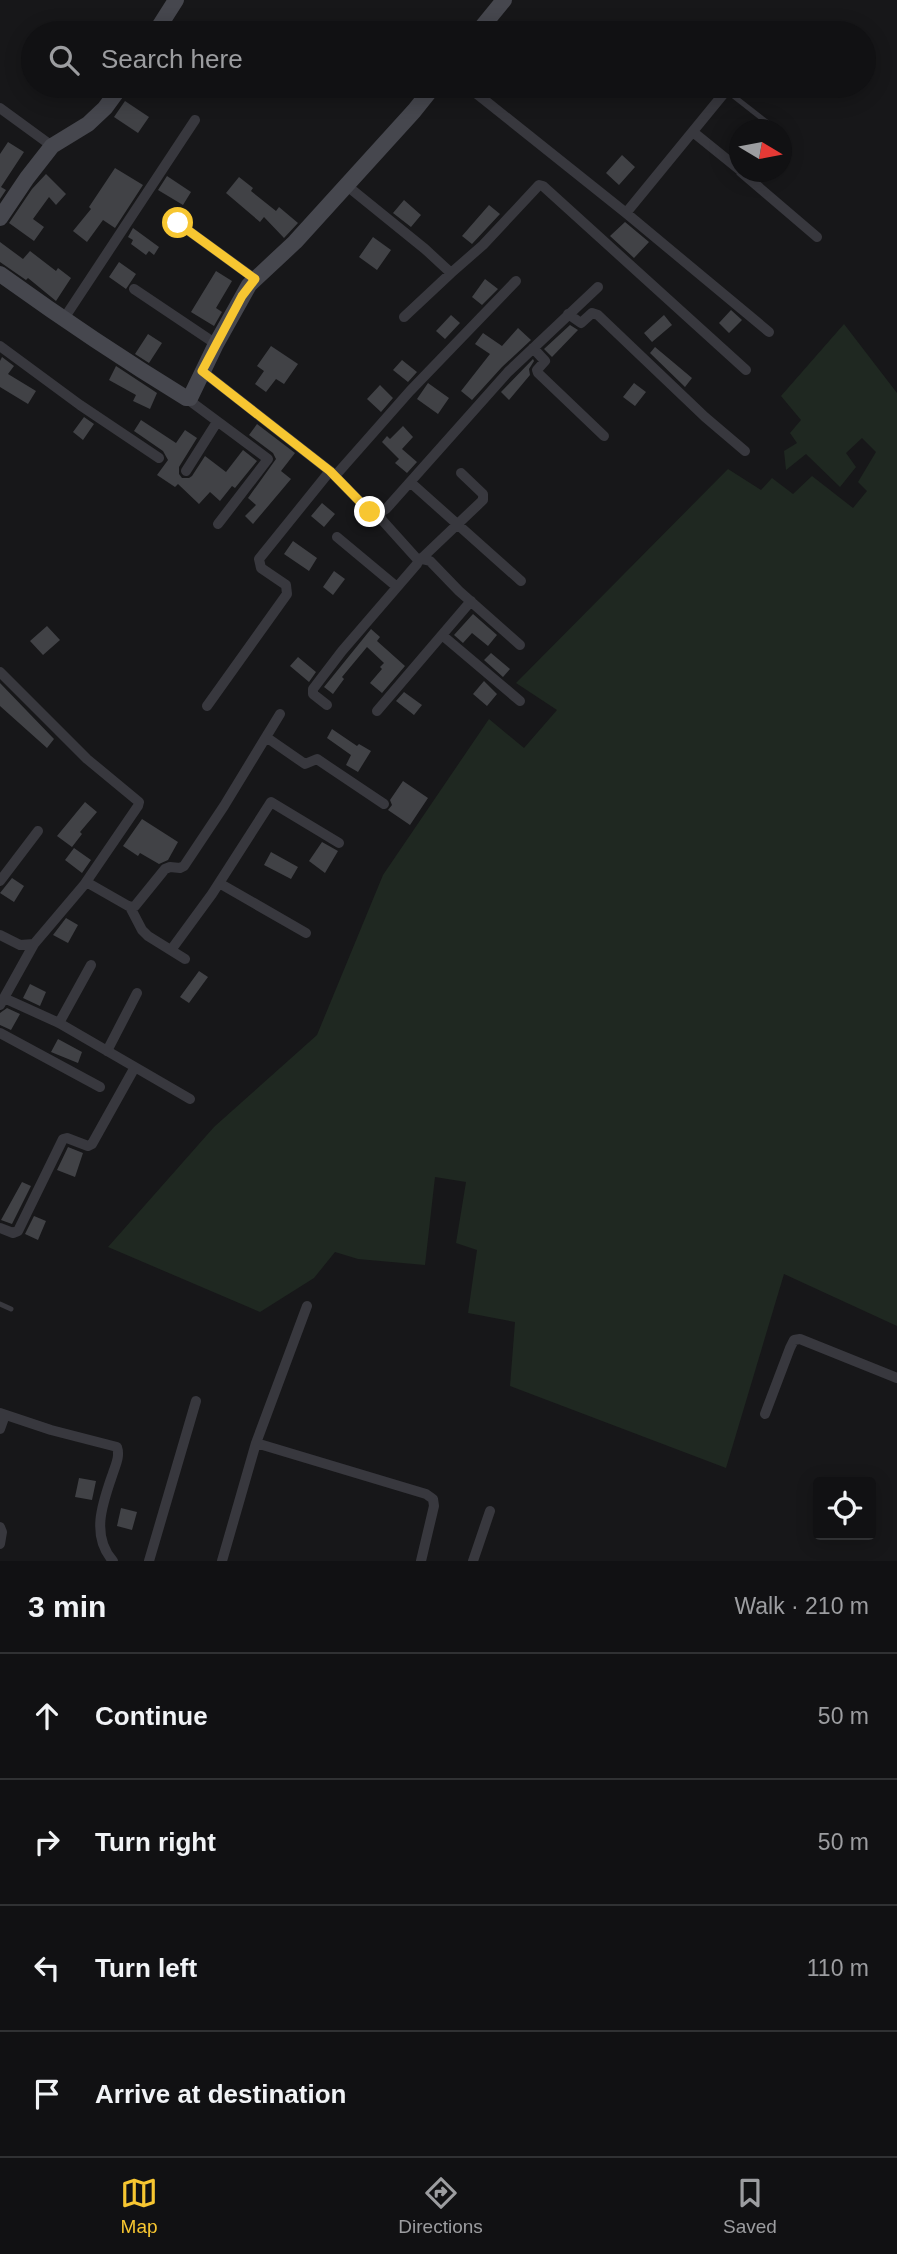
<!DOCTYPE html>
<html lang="en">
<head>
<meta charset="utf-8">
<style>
  :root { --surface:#111113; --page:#1a1a1c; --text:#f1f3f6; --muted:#9c9da0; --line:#303133; --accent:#f7c631 }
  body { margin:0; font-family:Arial,sans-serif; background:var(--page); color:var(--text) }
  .controls { position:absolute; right:21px; bottom:21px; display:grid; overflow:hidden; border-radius:7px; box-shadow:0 4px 18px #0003 }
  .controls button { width:63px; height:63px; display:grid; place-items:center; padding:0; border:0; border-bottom:2px solid var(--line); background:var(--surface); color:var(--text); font:35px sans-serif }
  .compass { position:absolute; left:729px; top:119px; width:63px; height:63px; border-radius:50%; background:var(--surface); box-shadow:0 4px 18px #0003; rotate:100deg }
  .stop { position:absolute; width:21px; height:21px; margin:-16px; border:5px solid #f7c631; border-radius:50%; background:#fff }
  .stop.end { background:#f7c631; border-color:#fff; box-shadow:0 2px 7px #0008 }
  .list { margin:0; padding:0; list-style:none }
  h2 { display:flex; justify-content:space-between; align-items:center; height:91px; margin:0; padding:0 28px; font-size:30px }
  h2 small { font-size:23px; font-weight:400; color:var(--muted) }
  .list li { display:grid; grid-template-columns:46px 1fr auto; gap:21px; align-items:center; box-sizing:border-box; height:126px; padding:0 28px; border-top:2px solid var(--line) }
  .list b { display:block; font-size:26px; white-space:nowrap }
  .list em { font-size:23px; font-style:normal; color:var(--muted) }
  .icon { flex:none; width:38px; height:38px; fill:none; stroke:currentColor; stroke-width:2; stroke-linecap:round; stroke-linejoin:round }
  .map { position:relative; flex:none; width:897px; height:1561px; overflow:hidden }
  .search { position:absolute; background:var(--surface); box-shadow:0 4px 18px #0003; left:21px; right:21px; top:21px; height:77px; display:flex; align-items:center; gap:18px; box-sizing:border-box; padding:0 24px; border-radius:38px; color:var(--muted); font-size:26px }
  .sheet { height:595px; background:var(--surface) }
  nav { display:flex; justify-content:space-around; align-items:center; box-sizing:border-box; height:98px; border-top:2px solid var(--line); background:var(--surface); font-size:19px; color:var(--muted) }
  nav a { display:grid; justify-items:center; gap:4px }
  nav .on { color:var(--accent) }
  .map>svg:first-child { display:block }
  .green { fill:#1f2821 }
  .building { fill:#414246 }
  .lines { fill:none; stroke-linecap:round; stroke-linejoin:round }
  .lane { stroke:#38383e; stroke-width:5 }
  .street { stroke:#38383e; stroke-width:10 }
  .secondary { stroke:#46474e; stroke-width:16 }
  .route { stroke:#f7c631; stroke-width:9 }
</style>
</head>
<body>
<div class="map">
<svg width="897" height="1561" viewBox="0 0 897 1561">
  <rect width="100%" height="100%" fill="#171719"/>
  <path class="green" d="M844 324 897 393V1326L784 1274 726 1468 510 1386 515 1322 468 1313 477 1250 456 1243 466 1182 435 1177 425 1265 358 1259 335 1252 314 1278 260 1312 108 1247 214 1127 317 1035 383 875 489 719 524 748 557 710 516 683 728 469 761 490 772 478 793 494 812 476 853 508 867 491 858 482 876 452 862 438 846 453 856 467 840 487 806 454 786 470 784 451 797 443 790 433 801 420 781 396Z"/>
  <path class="building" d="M125 101 149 117 138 133 114 117Z
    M8 142 24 152 1 187 6 190 0 199V154Z
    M622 155 635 167 619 185 606 173Z
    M115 168 143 185 115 228 103 220 87 242 73 231 91 209 89 207Z
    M46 174 66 194 56 205 49 197 33 219 44 227 34 241 9 223 32 189Z
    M167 176 191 192 183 205 158 190Z
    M239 177 253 188 251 191 276 211 279 207 298 223 284 238 264 217 260 222 226 193Z
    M404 200 421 215 411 227 393 213Z
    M489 205 500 214 472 244 462 236Z
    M625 222 649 242 634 258 610 236Z
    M133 228 159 247 154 255 149 251 146 255 131 244 133 240 128 237Z
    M373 237 391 250 377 270 359 257Z
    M0 242 23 259 30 251 56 271 58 268 71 278 56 301 28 278 26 280 0 262Z
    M119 262 136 274 126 289 109 277Z
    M216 271 232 281 216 308 222 312 214 326 191 312Z
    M485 279 498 289 482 305 472 297Z
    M731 310 742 320 729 333 719 323Z
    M451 315 460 323 445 339 436 331Z
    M664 315 672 325 652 342 644 333Z
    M570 325 578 330 552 357 544 349Z
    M518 328 531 340 502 367 472 400 461 391 490 354 475 344 483 333 502 346Z
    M148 334 162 343 149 363 135 354Z
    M271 346 298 364 284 384 276 379 266 392 255 384 264 371 257 366Z
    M655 347 692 378 685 387 650 353Z
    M2 357 14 366 8 374 36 391 28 404 0 387V361Z
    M533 359 534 361 529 369 530 375 509 400 501 392Z
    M402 360 417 372 408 382 393 370Z
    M116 366 157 393 150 409 133 401 136 395 109 380Z
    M428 383 449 398 438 414 417 399Z
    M634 383 646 392 635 406 623 397Z
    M380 385 393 398 381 412 367 399Z
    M84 417 94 424 83 440 73 432Z
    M141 420 176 443 185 430 197 438 179 467V474L182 478H189L192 476 205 456 226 472 243 450 257 461 235 488 232 486 220 501 210 492 199 504 178 484 175 487 157 475 168 460 163 451 134 431Z
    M257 424 295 453 281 471 291 479 253 524 245 516 256 505 248 498 276 459 273 453 249 435Z
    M403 426 413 437 402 449 417 462 407 473 395 463 399 459 382 442 387 436 390 439Z
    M322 503 335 514 324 527 311 516Z
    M293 541 317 558 309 571 284 554Z
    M334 571 345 579 333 595 323 587Z
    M473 614 497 635 488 646 472 633 463 643 454 635Z
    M47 626 60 640 43 655 30 641Z
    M371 629 380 637 377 641 405 666 382 693 370 683 382 669 380 667 384 663 367 647 342 677 344 679 333 694 324 687Z
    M491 653 510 669 503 677 484 660Z
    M298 657 316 672 309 682 290 666Z
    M484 681 497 694 487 706 473 694Z
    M0 683 54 739 47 748 0 706Z
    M404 692 422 705 414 715 396 701Z
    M332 729 357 746 359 744 371 751 358 772 346 765 351 755 327 738Z
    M403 781 428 798 410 825 388 810 392 805 390 800Z
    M85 802 97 812 80 832 82 834 72 847 57 836Z
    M142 819 178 842 168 860 159 864 140 853 138 856 123 846Z
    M322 842 338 851 325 873 309 861Z
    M74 848 91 860 82 873 65 860Z
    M271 852 298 867 291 879 264 865Z
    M12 878 24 886 14 902 0 893Z
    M66 918 78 925 68 943 53 935Z
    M199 971 208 977 189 1003 180 997Z
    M30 984 46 992 40 1006 23 998Z
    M7 1008 20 1014 11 1030 0 1025V1013Z
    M58 1039 82 1052 78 1063 51 1052Z
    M68 1147 83 1153 75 1177 57 1170Z
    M22 1182 31 1186 12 1224 1 1220Z
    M34 1216 46 1221 38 1240 25 1234Z
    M79 1478 96 1481 92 1500 75 1497Z
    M121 1508 137 1512 132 1530 117 1526Z"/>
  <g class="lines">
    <path class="lane" d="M727 91 773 127
      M0 1304 11 1309"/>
    <path class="street" d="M467 86 626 213 769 332
      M0 108 52 146
      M693 132 740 170
      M741 172 817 237
      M346 185 425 249 451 273
      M626 213 730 86
      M178 223 255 279
      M134 289 216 344
      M568 314 581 323 592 313 598 315 705 417 745 451
      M404 317 451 273 483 245 539 185 543 186 746 370
      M63 320 195 120
      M0 346 80 405 159 458
      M533 348 545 361 537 370 538 373 604 436
      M202 371 330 471 370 512 379 513 386 509 508 372 598 287
      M186 398 268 459 218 524
      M186 471 217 422
      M335 476 410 391 516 281
      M410 482 521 581
      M337 537 397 587
      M417 558 430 561 459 591 520 645
      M422 558 483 500V494L461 473
      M442 635 520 701
      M0 672 87 759 139 802 138 806 84 885
      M327 705 313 694V689L342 651 417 564 418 560 382 520 379 513
      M207 706 287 594 286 585 261 568 259 559 330 471
      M377 711 471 601
      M266 737 305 764 317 759 384 804
      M0 881 38 831
      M219 883 306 933
      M130 907 142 930 148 936 185 959
      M0 935 20 945 34 944 84 885 88 883 130 907 135 906 165 869 170 867 180 868 184 866 224 806 280 714
      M171 950 212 894 271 802 339 843
      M4 998 59 1023 190 1099
      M0 1005 34 944
      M59 1023 91 965
      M0 1033 100 1087
      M107 1051 137 993
      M0 1228 13 1233 18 1231 63 1139 67 1138 88 1146 92 1144 135 1067
      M0 1413 51 1430 117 1447C120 1456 116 1464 113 1473 103 1502 90 1535 113 1561
      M765 1414 790 1348 794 1340 800 1339 897 1378
      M0 1429 5 1415
      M256 1443 426 1494 433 1499 434 1506 421 1561
      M0 1527 2 1532 0 1544
      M149 1561 196 1401
      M222 1561 256 1443 307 1306
      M473 1561 490 1511"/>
    <path class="secondary" d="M155 33 176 0
      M477 33 504 0
      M0 218 27 178 52 146 88 124 105 108 121 86
      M0 274C61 318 122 359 186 398H190L216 344 249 285 295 242 414 111 434 86"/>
  </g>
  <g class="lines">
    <path class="route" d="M178 223 255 279 242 296 202 371 330 471 370 512"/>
  </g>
</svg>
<div class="controls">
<button><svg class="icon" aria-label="locate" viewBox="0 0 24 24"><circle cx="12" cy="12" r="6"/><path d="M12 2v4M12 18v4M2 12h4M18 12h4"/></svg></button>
</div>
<svg class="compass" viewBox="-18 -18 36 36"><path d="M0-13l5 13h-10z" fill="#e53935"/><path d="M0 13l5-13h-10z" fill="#9c9da0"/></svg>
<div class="stop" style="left:178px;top:223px"></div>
<div class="stop end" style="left:370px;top:512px"></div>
<div class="search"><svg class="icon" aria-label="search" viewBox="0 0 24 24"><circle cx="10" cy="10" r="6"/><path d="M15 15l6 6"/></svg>Search here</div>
</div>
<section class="sheet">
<h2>3 min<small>Walk · 210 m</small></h2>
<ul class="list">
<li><svg class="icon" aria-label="ahead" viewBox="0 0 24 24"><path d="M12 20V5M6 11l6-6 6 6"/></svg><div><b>Continue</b></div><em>50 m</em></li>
<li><svg class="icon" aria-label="right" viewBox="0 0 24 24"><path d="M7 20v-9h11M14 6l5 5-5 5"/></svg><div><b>Turn right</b></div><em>50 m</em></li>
<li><svg class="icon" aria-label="left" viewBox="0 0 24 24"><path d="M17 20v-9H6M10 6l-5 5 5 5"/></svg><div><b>Turn left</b></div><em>110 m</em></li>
<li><svg class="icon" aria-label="arrive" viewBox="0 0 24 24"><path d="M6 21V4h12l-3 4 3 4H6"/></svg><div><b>Arrive at destination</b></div></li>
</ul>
</section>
<nav>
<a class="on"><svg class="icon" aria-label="map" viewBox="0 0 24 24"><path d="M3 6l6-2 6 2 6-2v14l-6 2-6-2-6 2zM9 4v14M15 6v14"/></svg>Map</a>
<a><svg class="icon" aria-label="directions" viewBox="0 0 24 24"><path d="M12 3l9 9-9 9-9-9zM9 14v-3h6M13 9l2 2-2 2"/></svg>Directions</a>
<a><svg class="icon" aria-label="saved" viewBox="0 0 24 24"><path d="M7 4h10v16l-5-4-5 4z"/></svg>Saved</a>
</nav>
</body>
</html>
